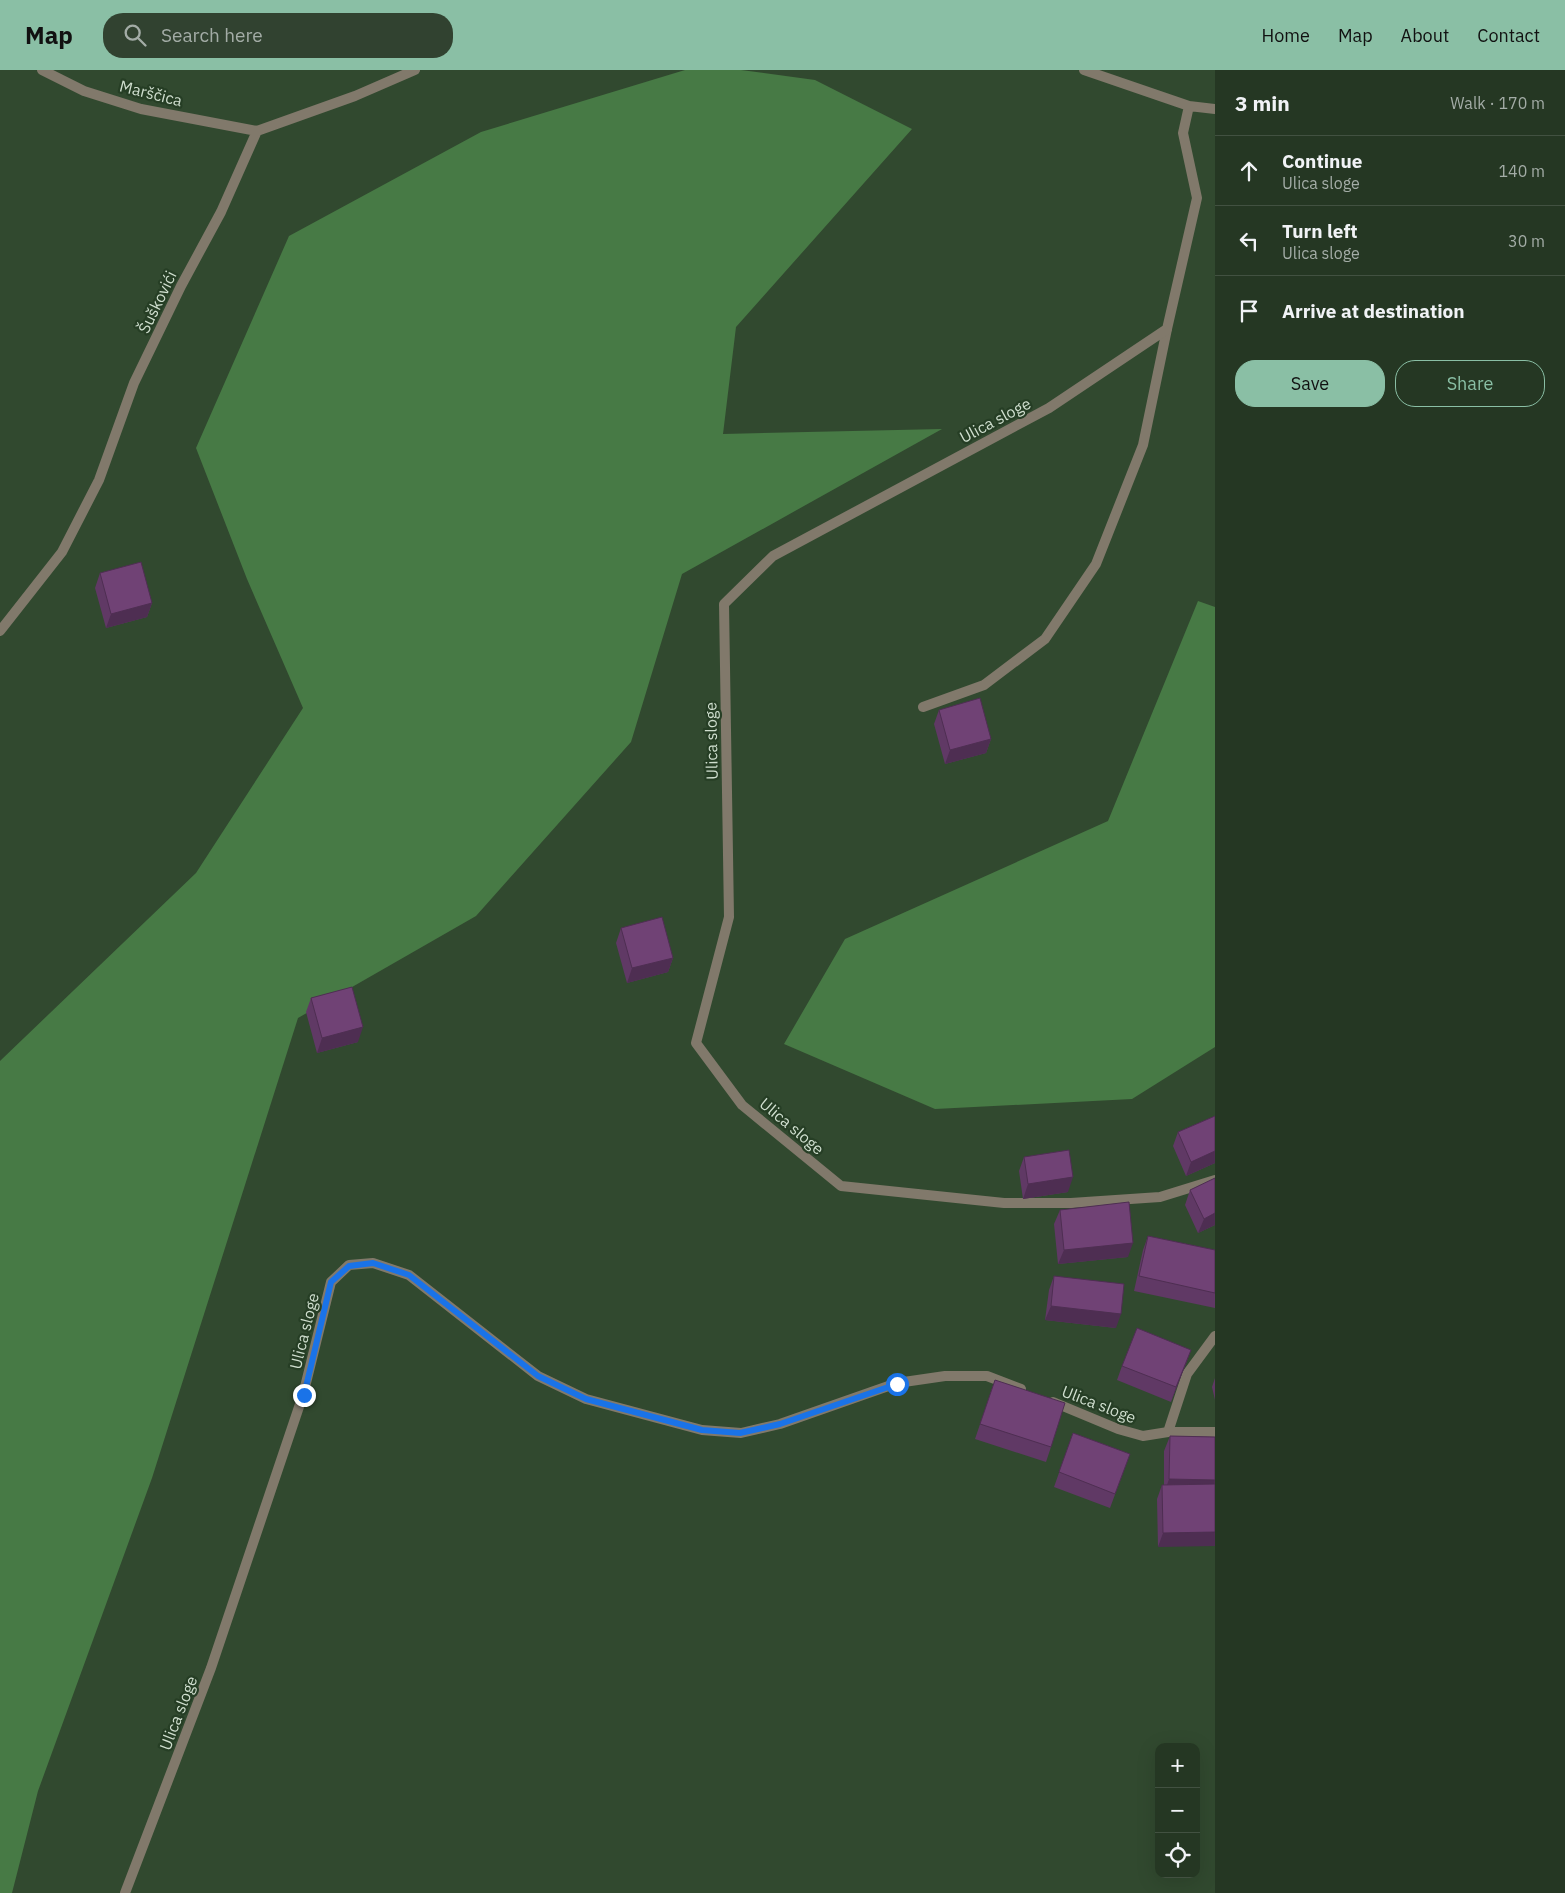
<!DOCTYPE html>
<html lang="en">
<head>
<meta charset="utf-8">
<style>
  :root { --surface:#253723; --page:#314230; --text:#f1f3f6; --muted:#a3aca6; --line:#425141; --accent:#8abfa5 }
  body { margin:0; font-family:"IBM Plex Sans",sans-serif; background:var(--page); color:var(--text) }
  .controls { position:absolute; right:15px; bottom:15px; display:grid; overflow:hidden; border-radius:10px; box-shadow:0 5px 20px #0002 }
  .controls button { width:45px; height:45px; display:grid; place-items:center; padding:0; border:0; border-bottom:1px solid var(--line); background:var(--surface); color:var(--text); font:25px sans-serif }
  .stop { position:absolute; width:15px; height:15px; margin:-11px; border:4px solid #1a73e8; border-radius:50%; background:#fff }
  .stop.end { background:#1a73e8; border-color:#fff; box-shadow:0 1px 5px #0008 }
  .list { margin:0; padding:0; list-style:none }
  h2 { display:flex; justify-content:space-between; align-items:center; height:65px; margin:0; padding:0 20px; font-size:21px }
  h2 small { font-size:16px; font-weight:400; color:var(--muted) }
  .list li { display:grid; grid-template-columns:32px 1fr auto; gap:15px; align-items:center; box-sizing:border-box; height:70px; padding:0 20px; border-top:1px solid var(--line) }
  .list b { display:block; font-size:19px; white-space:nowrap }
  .list p { margin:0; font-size:16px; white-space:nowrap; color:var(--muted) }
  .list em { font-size:16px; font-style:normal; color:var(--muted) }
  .actions { display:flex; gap:10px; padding:15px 20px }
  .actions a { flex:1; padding:11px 0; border:1px solid var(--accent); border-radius:20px; text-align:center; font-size:18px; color:var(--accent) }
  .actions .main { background:var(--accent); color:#111 }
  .icon { flex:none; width:28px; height:28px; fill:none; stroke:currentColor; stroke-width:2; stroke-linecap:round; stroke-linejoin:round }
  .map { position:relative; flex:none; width:1215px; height:1823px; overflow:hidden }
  header { display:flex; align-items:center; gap:30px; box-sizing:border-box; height:70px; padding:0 25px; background:var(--accent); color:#111 }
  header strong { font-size:24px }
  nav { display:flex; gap:28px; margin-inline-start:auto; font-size:18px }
  .search { width:350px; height:45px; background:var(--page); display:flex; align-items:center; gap:12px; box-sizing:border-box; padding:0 18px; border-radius:20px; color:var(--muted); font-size:19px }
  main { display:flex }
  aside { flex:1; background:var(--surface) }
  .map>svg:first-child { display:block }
  .forest { fill:#477a45 }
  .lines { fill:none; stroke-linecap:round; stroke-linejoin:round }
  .lane { stroke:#81796b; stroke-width:10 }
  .street { stroke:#81796b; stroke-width:10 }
  .wall { fill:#603965 }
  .shaded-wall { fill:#4e2e52 }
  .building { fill:#704275; stroke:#4e2e52 }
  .route { stroke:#1a73e8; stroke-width:6 }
  .labels { text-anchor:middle; stroke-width:4.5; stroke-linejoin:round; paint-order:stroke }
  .street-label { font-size:16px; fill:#cfdece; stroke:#263e25 }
</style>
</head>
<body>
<header>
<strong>Map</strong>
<div class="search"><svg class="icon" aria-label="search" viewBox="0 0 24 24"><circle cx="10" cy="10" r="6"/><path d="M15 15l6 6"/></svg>Search here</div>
<nav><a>Home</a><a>Map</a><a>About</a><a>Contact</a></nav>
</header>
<main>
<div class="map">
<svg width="1215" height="1823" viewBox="0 0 1215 1823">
  <rect width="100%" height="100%" fill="#31492f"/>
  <path class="forest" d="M685 0H741L815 10 912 59 736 257 723 364 942 359 682 504 631 672 476 846 298 948 152 1408 38 1721 12 1823H0V991L196 803 303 638 247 509 196 378 289 166 481 62Z
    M1198 531 1215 537V977L1132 1029 935 1039 784 974 845 869 1108 751Z"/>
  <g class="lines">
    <path class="lane" d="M923 637 984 615 1045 569 1096 494 1143 375 1167 259"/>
    <path class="street" d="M42 0 84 21 141 39 257 61
      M1084 0 1189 36 1215 39
      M1189 36 1183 63 1197 128 1167 259 1049 338 773 486 724 534 729 847 696 973 742 1035 841 1116 1004 1133H1071L1160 1127 1215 1110
      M0 561 62 482 99 410 134 313 181 216 221 142 257 61 355 26 415 0
      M1053 1332 1118 1359 1143 1366 1168 1362 1187 1304 1215 1266
      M1168 1362H1215
      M125 1823 211 1598 303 1325 331 1212 349 1195 373 1193 409 1205 538 1306 586 1329 702 1360 741 1363 780 1354 897 1313 945 1306H987L1021 1319"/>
  </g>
  <path class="wall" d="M100 503 152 533 147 547 106 558 95 518Z
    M939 640 991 669 986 683 945 694 934 654Z
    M621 858 673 888 668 902 627 913 616 873Z
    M311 928 358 972 317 983 306 942Z
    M1215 1046V1093L1186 1106 1173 1076 1178 1062Z
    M1024 1087 1068 1122 1023 1129 1019 1101Z
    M1190 1120 1215 1155 1198 1163 1185 1135Z
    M1060 1140 1128 1187 1058 1194 1054 1154Z
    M1148 1166 1215 1180V1238L1134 1221 1143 1180Z
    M1054 1206 1116 1258 1045 1250 1049 1220Z
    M1191 1280 1171 1332 1117 1310 1122 1296Z
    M1215 1308V1330L1212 1317Z
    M995 1310 1051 1377 1046 1392 975 1369Z
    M1073 1363 1130 1384 1110 1438 1054 1417Z
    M1170 1366 1215 1367 1158 1477 1157 1429 1162 1415H1164V1381Z"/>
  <path class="shaded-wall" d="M152 533 147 547 106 558 111 544Z
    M991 669 986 683 945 694 950 680Z
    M673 888 668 902 627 913 632 898Z
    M363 957 358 972 317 983 322 968Z
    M1215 1081V1093L1186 1106 1191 1092Z
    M1073 1107 1068 1122 1023 1129 1028 1114Z
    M1215 1143V1155L1198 1163 1204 1149Z
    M1133 1173 1128 1187 1058 1194 1064 1180Z
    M1051 1236 1121 1244 1116 1258 1045 1250Z
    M1191 1280 1186 1294 1171 1332 1176 1317Z
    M1169 1409 1215 1410V1425L1164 1424Z
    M1215 1462V1476L1158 1477 1163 1463Z"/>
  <path class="building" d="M141 492 152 533 111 544 100 503Z
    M980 628 991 669 950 680 939 640Z
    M662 847 673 888 632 898 621 858Z
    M352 917 363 957 322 968 311 928Z
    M1215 1046V1081L1191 1092 1178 1062Z
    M1069 1080 1073 1107 1028 1114 1024 1087Z
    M1215 1108V1143L1204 1149 1190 1120Z
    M1129 1132 1133 1173 1064 1180 1060 1140Z
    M1148 1166 1215 1180V1223L1139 1206Z
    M1054 1206 1124 1214 1121 1244 1051 1236Z
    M1137 1258 1191 1280 1176 1317 1122 1296Z
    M995 1310 1065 1333 1051 1377 980 1354Z
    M1073 1363 1130 1384 1115 1424 1059 1402Z
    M1170 1366 1215 1367V1410L1169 1409Z
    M1215 1414V1462L1163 1463 1162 1415Z"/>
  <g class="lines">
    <path class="route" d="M304 1325 331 1212 349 1196 373 1193 409 1205 538 1306 586 1329 702 1360 740 1363 780 1354 897 1314"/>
  </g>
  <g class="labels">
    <g class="street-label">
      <text transform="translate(151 23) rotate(14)" y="6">Marščica</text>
      <text transform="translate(157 232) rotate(-64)" y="6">Šuškovići</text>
      <text transform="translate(995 350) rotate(-28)" y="6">Ulica sloge</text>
      <text transform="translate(711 671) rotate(-91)" y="6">Ulica sloge</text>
      <text transform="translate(792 1056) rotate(40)" y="6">Ulica sloge</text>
      <text transform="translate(304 1261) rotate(-76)" y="6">Ulica sloge</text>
      <text transform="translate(1099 1334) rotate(21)" y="6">Ulica sloge</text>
      <text transform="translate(178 1643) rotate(-69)" y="6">Ulica sloge</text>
    </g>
  </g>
</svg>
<div class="controls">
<button>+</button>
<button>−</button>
<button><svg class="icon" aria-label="locate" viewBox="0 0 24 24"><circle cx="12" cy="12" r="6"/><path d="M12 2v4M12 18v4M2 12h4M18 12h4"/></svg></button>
</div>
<div class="stop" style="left:897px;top:1314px"></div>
<div class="stop end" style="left:304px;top:1325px"></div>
</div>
<aside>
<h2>3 min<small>Walk · 170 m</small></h2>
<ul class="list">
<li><svg class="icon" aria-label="ahead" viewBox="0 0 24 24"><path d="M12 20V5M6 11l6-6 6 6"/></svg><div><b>Continue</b><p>Ulica sloge</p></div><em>140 m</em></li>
<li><svg class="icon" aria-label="left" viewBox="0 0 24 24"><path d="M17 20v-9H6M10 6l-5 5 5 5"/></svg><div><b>Turn left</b><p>Ulica sloge</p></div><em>30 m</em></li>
<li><svg class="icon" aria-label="arrive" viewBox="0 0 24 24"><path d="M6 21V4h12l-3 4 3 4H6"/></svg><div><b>Arrive at destination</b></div></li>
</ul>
<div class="actions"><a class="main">Save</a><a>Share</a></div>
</aside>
</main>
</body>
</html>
